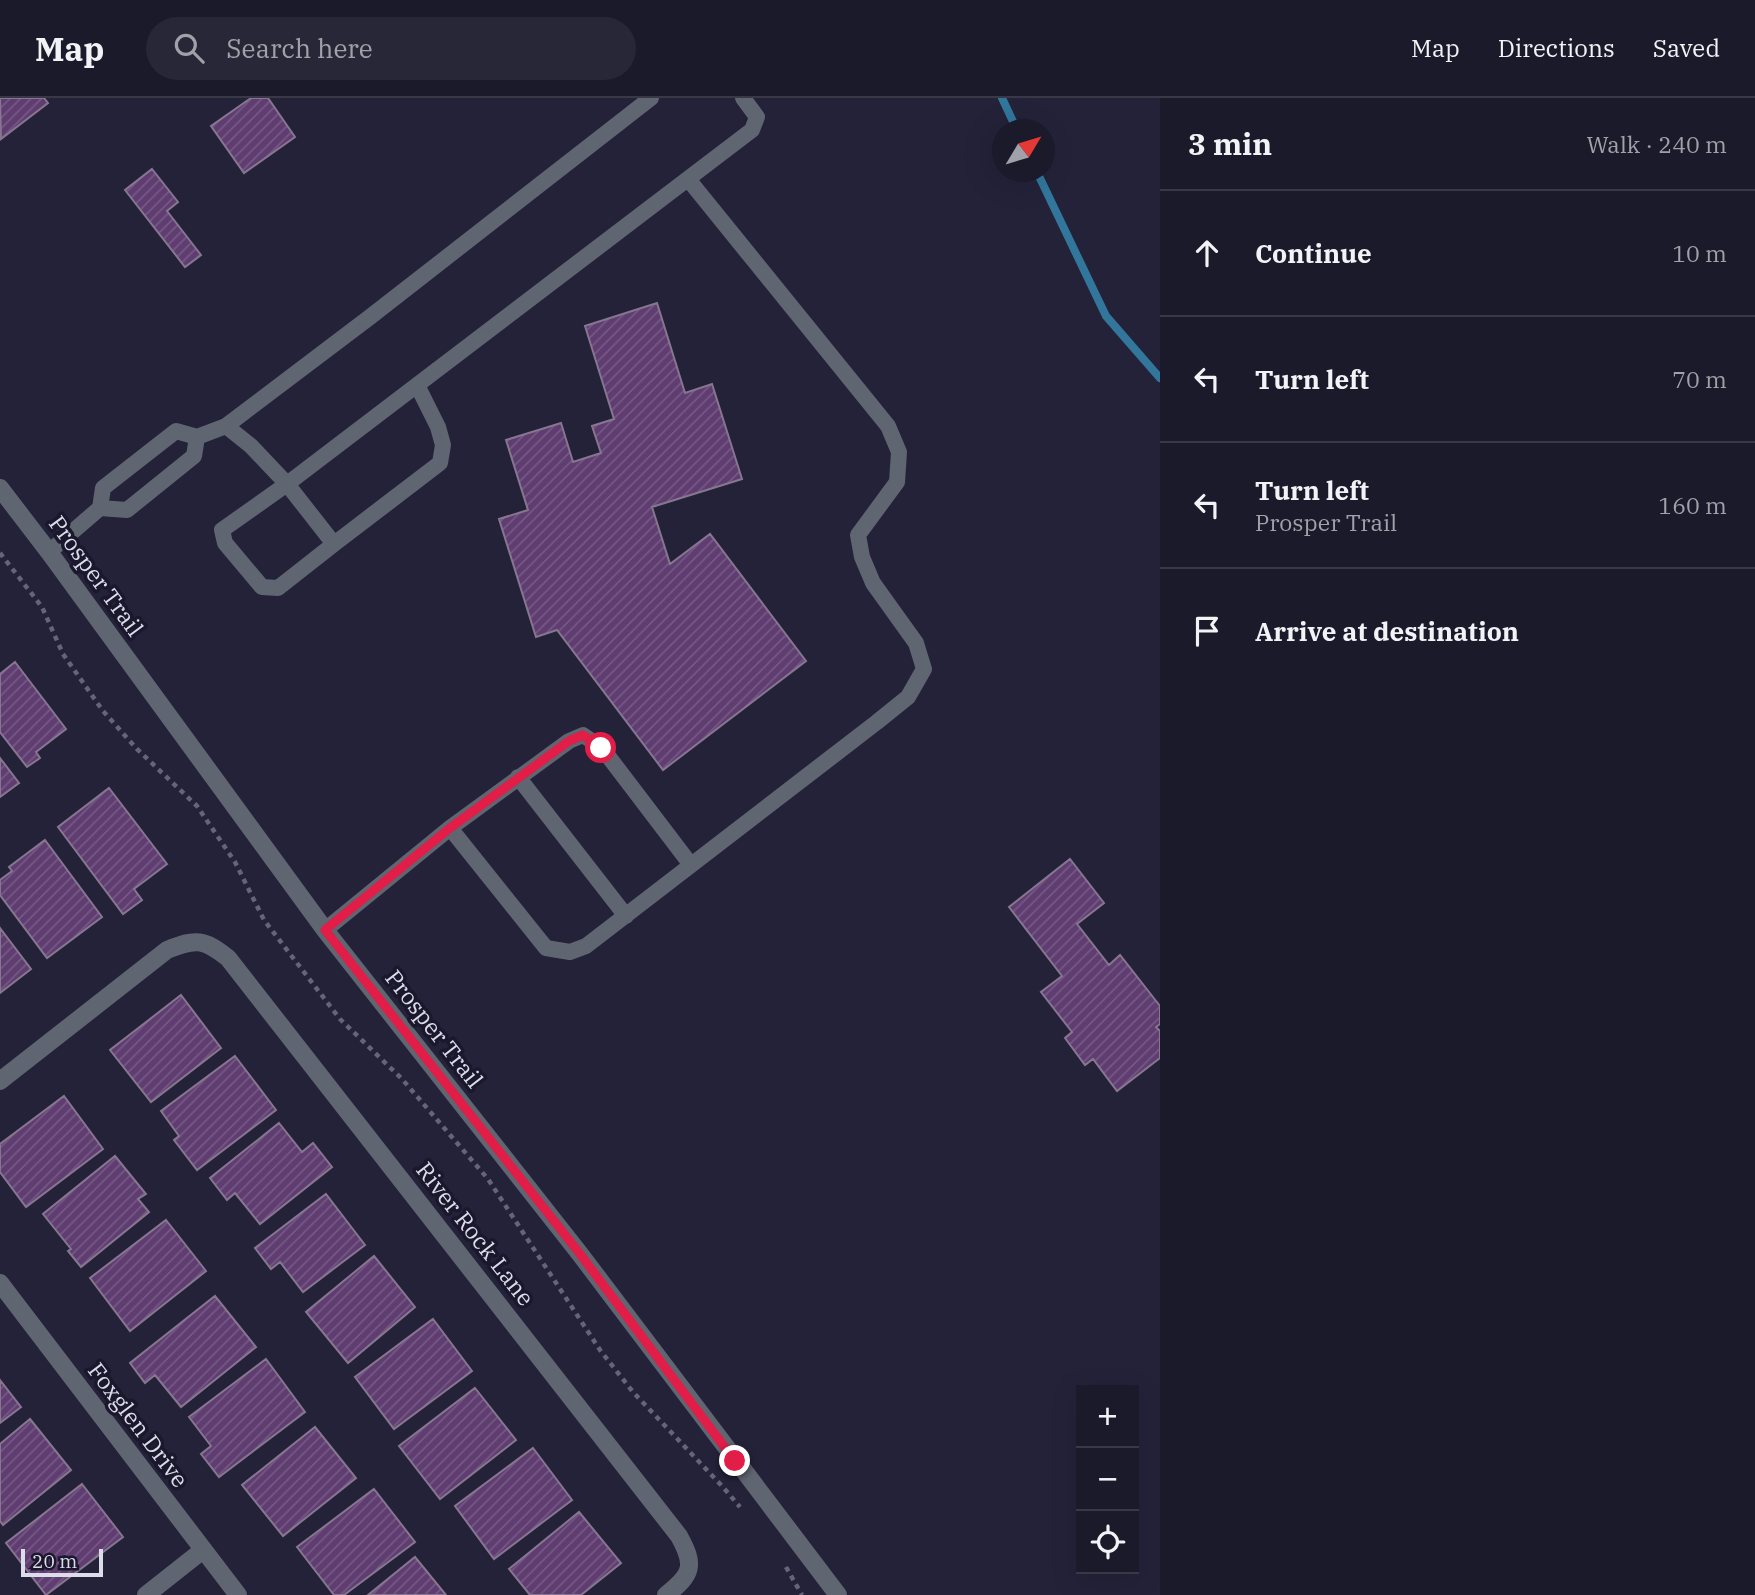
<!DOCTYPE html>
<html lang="en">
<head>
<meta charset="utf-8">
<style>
  :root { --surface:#1b1a2b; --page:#282737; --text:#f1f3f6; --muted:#a0a1a9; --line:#393847 }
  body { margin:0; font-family:"IBM Plex Serif",serif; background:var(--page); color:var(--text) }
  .controls { position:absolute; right:21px; bottom:21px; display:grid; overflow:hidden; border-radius:0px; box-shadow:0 7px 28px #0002 }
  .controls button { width:63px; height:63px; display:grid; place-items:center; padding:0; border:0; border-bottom:2px solid var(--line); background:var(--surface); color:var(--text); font:35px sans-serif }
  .compass { position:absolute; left:992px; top:21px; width:63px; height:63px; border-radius:50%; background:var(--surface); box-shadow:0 7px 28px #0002; rotate:52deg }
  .scale { position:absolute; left:21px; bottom:18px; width:82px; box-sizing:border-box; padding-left:7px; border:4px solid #dcdceb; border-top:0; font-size:19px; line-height:24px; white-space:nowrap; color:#dcdceb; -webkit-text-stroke:5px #1b182e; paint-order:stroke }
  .stop { position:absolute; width:21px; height:21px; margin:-16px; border:5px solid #e11d48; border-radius:50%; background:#fff }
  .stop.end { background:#e11d48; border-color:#fff; box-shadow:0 2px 7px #0008 }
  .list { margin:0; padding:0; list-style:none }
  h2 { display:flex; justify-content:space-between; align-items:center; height:91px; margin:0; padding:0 28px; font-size:30px }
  h2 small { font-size:23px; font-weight:400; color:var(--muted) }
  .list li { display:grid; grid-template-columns:46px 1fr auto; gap:21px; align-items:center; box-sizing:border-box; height:126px; padding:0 28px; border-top:2px solid var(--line) }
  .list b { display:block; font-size:26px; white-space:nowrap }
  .list p { margin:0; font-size:23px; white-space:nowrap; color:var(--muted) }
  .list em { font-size:23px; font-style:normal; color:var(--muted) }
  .icon { flex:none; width:38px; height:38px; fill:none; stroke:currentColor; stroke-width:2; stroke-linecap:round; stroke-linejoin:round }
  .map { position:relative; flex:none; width:1160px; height:1497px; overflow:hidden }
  header { display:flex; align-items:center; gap:42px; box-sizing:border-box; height:98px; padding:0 35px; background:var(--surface); border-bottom:2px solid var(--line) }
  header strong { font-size:33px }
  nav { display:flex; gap:38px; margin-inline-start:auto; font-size:24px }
  .search { width:490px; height:63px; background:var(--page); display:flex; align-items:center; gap:18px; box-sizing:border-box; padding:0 24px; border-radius:38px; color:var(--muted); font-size:26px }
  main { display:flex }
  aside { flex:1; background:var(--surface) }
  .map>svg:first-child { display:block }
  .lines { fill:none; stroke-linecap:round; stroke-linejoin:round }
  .stream { stroke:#32769c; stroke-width:8 }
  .building { fill:url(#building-hatch); stroke:#87768f; stroke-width:2 }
  .path { stroke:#656478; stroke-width:4.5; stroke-dasharray:5 5; stroke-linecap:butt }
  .service { stroke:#5f6571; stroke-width:16 }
  .minor { stroke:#5f6571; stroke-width:18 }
  .tertiary { stroke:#5f6571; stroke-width:18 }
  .route { stroke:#e11d48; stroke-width:9 }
  .labels { text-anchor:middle; stroke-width:7; stroke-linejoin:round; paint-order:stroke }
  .street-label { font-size:23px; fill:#dcdceb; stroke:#1b182e }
</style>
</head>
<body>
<header>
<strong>Map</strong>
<div class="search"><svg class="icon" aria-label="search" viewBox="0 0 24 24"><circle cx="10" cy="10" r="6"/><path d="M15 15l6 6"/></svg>Search here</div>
<nav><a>Map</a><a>Directions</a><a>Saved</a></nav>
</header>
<main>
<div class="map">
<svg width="1160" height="1497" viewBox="0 0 1160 1497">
  <defs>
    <pattern id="building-hatch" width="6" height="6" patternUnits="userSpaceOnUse" patternTransform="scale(1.75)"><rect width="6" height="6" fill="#5f3d70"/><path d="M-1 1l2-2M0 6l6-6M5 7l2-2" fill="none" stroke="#755885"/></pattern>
  </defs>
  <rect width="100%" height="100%" fill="#242239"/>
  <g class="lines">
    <path class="stream" d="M1002 0 1017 32
      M1037 74 1106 218 1160 280"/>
  </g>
  <path class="building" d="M0 0H44L48 5 1 41Z
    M251 0H268L295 39 244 75 211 28Z
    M152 71 178 104 167 113 201 157 185 169 125 92Z
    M657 205 685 295 712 286 742 381 652 409 670 466 710 436 806 563 663 672 557 532 536 539 499 421 528 412 506 342 561 325 573 364 601 355 592 328 614 321 585 228Z
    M15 564 66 631 36 654 40 660 27 669 0 634V576Z
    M0 660 19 685 0 699Z
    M109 690 167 766 134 791 142 802 123 816 58 729Z
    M45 742 102 819 47 860 0 797V782L12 773 9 769Z
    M1070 761 1104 805 1077 826 1109 867 1120 857 1160 908V926L1156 929 1160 933V960L1117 993 1093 961 1085 967 1065 940 1072 934 1041 894 1062 878 1009 809Z
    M0 830 31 871 0 895Z
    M181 897 221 950 151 1004 110 952Z
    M235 958 276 1012 197 1072 174 1042 179 1038 161 1013Z
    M64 998 103 1051 26 1109 0 1074V1046Z
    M279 1025 302 1054 313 1045 332 1069 260 1126 235 1095 227 1102 210 1080Z
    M115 1058 146 1096 138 1101 149 1114 81 1169 68 1153 71 1151 43 1116Z
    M326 1096 365 1147 303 1194 280 1164 271 1171 255 1150Z
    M166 1122 206 1173 130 1233 90 1180Z
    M374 1158 415 1209 348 1265 306 1214Z
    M215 1198 256 1249 181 1309 155 1277 145 1285 130 1265Z
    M433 1221 472 1273 394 1331 355 1279Z
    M266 1261 305 1314 219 1379 201 1356 211 1348 189 1319Z
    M0 1282 21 1309 0 1325Z
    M475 1290 516 1342 440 1401 399 1348Z
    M30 1321 71 1372 3 1427 0 1423V1346Z
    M315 1329 356 1380 283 1438 242 1387Z
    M533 1350 572 1402 494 1461 455 1408Z
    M82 1386 123 1439 46 1497 6 1445Z
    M374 1391 415 1444 344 1497H334L297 1449Z
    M579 1414 621 1465 581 1497H530L509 1471Z
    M415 1459 446 1497H368Z"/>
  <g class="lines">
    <path class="path" d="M0 455 42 509 63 556 103 613 137 651 197 708 235 764 264 822 340 921 402 981 488 1081 600 1252 633 1294 722 1388 740 1409
      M786 1469 802 1497"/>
    <path class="service" d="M688 81 888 328 899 354 897 384 858 437 862 459 873 485 916 545 924 571 908 599 877 624 586 848 570 854 546 850 450 730 569 643 583 637 602 650 691 767
      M226 328 251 348 287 386 752 32 757 19 743 0
      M197 339 226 328 370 219 651 0
      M334 446 278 490 262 489 225 445 222 432 287 386 334 446 440 365 443 347 438 329 417 287
      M49 454 100 410 103 390 176 333 197 339 194 358 127 412 100 410
      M518 679 626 818
      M325 832 450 730"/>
    <path class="minor" d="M0 983 167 852C196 840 204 841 228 860L679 1438C695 1467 693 1476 666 1497
      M0 1185 238 1497
      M146 1497 203 1452"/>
    <path class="tertiary" d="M0 390 49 454 325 832 580 1156 838 1497"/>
  </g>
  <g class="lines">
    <path class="route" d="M601 650 583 637 569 643 450 730 325 832 580 1156 735 1363"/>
  </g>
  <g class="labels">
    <g class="street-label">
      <text transform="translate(96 478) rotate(54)" y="8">Prosper Trail</text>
      <text transform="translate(434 931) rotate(52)" y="8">Prosper Trail</text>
      <text transform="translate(475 1136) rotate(52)" y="8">River Rock Lane</text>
      <text transform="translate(138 1327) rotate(53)" y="8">Foxglen Drive</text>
    </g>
  </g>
</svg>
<div class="controls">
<button>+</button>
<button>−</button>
<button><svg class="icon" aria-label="locate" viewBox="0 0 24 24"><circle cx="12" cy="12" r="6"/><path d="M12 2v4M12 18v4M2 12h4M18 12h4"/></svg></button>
</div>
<svg class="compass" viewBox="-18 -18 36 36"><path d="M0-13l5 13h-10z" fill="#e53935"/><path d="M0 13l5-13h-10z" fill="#a0a1a9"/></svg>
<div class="scale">20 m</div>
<div class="stop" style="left:601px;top:650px"></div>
<div class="stop end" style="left:735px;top:1363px"></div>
</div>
<aside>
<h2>3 min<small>Walk · 240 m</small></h2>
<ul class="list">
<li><svg class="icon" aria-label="ahead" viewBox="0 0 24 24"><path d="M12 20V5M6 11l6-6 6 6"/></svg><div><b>Continue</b></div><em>10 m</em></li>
<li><svg class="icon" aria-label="left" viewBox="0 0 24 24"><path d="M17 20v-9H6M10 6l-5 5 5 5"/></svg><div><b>Turn left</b></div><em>70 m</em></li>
<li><svg class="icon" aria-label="left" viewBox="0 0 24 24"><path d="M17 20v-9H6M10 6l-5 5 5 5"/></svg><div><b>Turn left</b><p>Prosper Trail</p></div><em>160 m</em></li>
<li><svg class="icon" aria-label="arrive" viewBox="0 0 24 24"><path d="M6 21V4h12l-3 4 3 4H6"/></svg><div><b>Arrive at destination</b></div></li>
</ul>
</aside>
</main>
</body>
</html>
